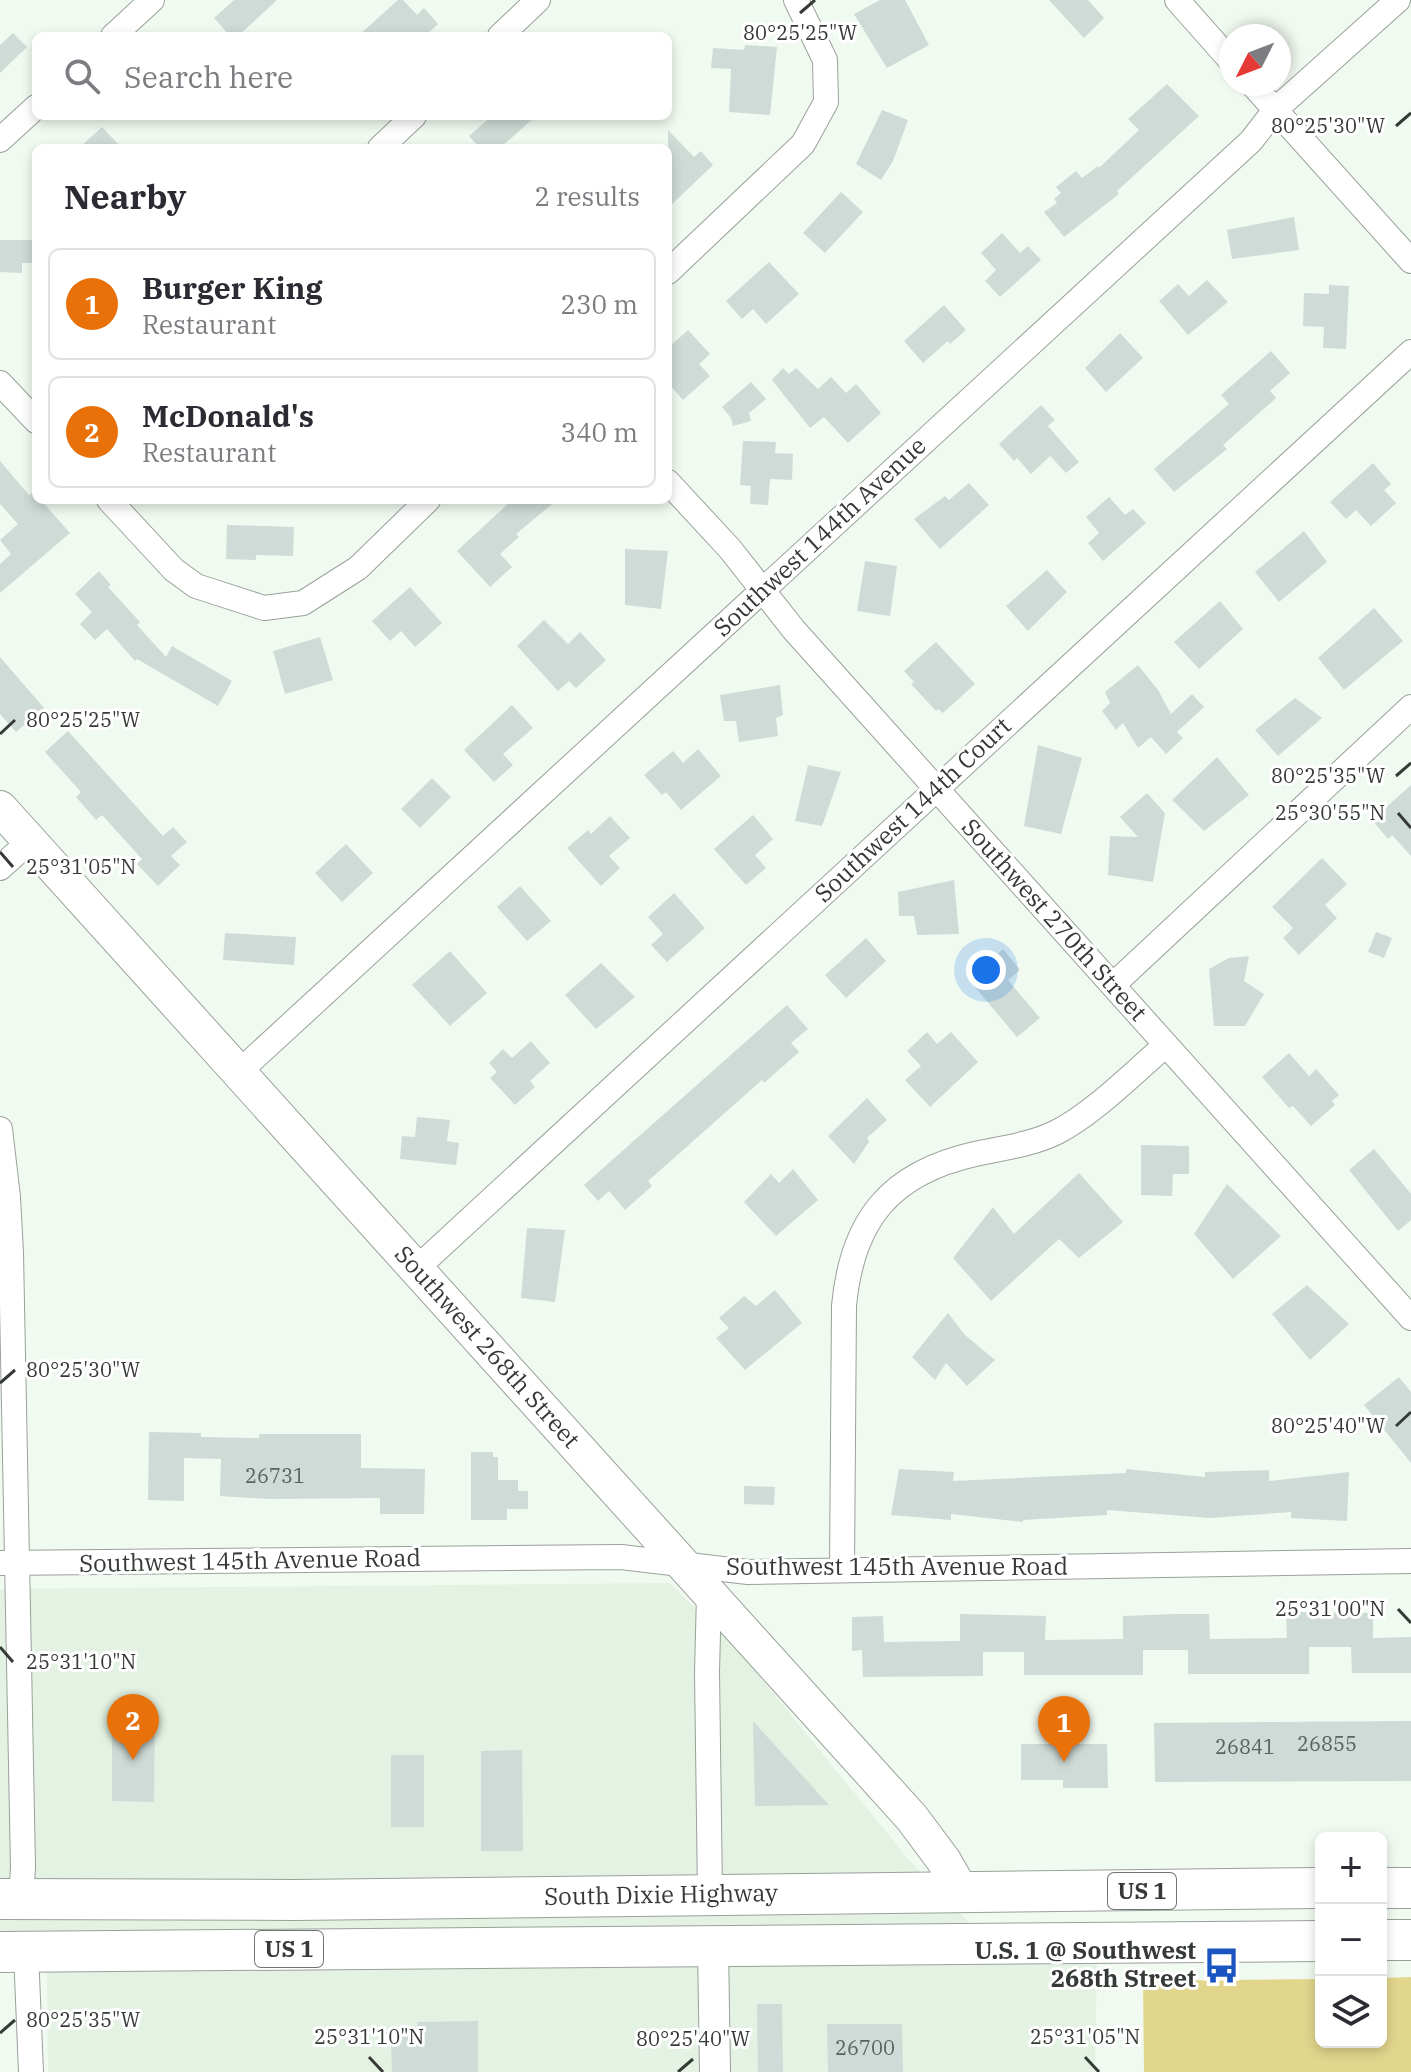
<!DOCTYPE html>
<html lang="en">
<head>
<meta charset="utf-8">
<style>
  :root { --surface:#fff; --page:#f2f2f3; --text:#2b2b33; --muted:#7c7c81; --line:#e1e1e2; --accent:#0f766e }
  body { margin:0; font-family:"IBM Plex Serif",serif; background:var(--page); color:var(--text) }
  .controls { position:absolute; right:24px; bottom:24px; display:grid; overflow:hidden; border-radius:12px; box-shadow:0 4px 12px #0003 }
  .controls button { width:72px; height:72px; display:grid; place-items:center; padding:0; border:0; border-bottom:2px solid var(--line); background:var(--surface); color:var(--text); font:40px sans-serif }
  .compass { position:absolute; left:1219px; top:24px; width:72px; height:72px; border-radius:50%; background:var(--surface); box-shadow:0 4px 12px #0003; rotate:228deg }
  .you { position:absolute; left:986px; top:970px; width:28px; height:28px; margin:-20px; border:6px solid #fff; border-radius:50%; background:#1a73e8; box-shadow:0 0 0 12px #1a73e833 }
  .badge { display:grid; place-items:center; width:52px; height:52px; border-radius:50%; background:var(--accent); color:#fff; font-size:26px; font-weight:700 }
  .pin { position:absolute; translate:-50% -66px; filter:drop-shadow(0 2px 4px #0008) }
  .pin::after { content:''; position:absolute; top:42px; width:28px; height:24px; background:inherit; clip-path:polygon(0 0,100% 0,50% 100%) }
  .list { margin:0; padding:0; list-style:none }
  h2 { display:flex; justify-content:space-between; align-items:center; height:104px; margin:0; padding:0 32px; font-size:34px }
  h2 small { font-size:26px; font-weight:400; color:var(--muted) }
  .list li { display:grid; grid-template-columns:52px 1fr auto; gap:24px; align-items:center; box-sizing:border-box; height:112px; margin:0 16px 16px; padding:0 16px; border:2px solid var(--line); border-radius:12px }
  .list b { display:block; font-size:30px; white-space:nowrap }
  .list p { margin:0; font-size:26px; white-space:nowrap; color:var(--muted) }
  .list em { font-size:26px; font-style:normal; color:var(--muted) }
  .icon { flex:none; width:44px; height:44px; fill:none; stroke:currentColor; stroke-width:2; stroke-linecap:round; stroke-linejoin:round }
  .map { position:relative; flex:none; width:1411px; height:2072px; overflow:hidden }
  .search { position:absolute; background:var(--surface); box-shadow:0 4px 12px #0003; left:32px; top:32px; width:640px; height:88px; display:flex; align-items:center; gap:20px; box-sizing:border-box; padding:0 28px; border-radius:12px; color:var(--muted); font-size:30px }
  .panel { position:absolute; background:var(--surface); box-shadow:0 4px 12px #0003; left:32px; top:144px; width:640px; height:360px; border-radius:12px }
  .map>svg:first-child { display:block }
  .built { fill:#e3f2e3 }
  .green { fill:#e2d68d }
  .building { fill:#cfdbd6 }
  .lines { fill:none; stroke-linecap:round; stroke-linejoin:round }
  .minor-casing { stroke:#99a199; stroke-width:26 }
  .tertiary-casing { stroke:#99a199; stroke-width:32 }
  .secondary-casing { stroke:#99a199; stroke-width:36 }
  .trunk-casing { stroke:#99a199; stroke-width:42 }
  .minor { stroke:#fff; stroke-width:24 }
  .tertiary { stroke:#fff; stroke-width:30 }
  .secondary { stroke:#fff; stroke-width:34 }
  .trunk { stroke:#fff; stroke-width:40 }
  .ticks { fill:none; stroke:#363a36; stroke-width:3 }
  .labels { text-anchor:middle; stroke-width:6; stroke-linejoin:round; paint-order:stroke }
  .number-label { font-size:20px; fill:#5c625e }
  .shield { fill:#fff; stroke:#727572; stroke-width:2 }
  .shield-label { font-size:22px; font-weight:bold; fill:#363a36 }
  .street-label { font-size:24px; fill:#363a36; stroke:#fff }
  .poi-label { font-size:24px; font-weight:bold; fill:#363a36; stroke:#fff; text-anchor:end }
  .ticks-label { font-size:20px; text-anchor:middle; fill:#363a36; stroke:#fff; stroke-width:6; stroke-linejoin:round; paint-order:stroke }
</style>
</head>
<body>
<div class="map">
<svg width="1411" height="2072" viewBox="0 0 1411 2072">
  <rect width="100%" height="100%" fill="#f1faf1"/>
  <path class="built" d="M669 1583 729 1639 910 1861 1003 1958 1097 1957 1095 2072H48L47 1968H0V1589Z"/>
  <path class="green" d="M1411 1977V2072H1144L1143 1981 1321 1979V2042H1381V1978Z"/>
  <path class="building" d="M234 0H277L238 36H230L214 18Z
    M398 0H403L417 15 424 8 438 24 425 36H358Z
    M880 0H905L929 45 887 68 854 14Z
    M1049 0H1088L1104 18 1084 38Z
    M13 33 27 47 0 73V45Z
    M745 45 777 47 770 115 729 112 731 69 711 68 713 48 744 50Z
    M1167 84 1199 116 1117 191 1119 194 1064 237 1044 212 1057 203 1054 199 1061 193 1056 187 1076 171 1082 178 1098 166 1099 168 1139 130 1128 119Z
    M882 110 908 120 893 161 881 180 856 164Z
    M492 116H536L500 148H480L469 136Z
    M102 127 122 148H79Z
    M668 130 694 157 701 151 713 165 668 208Z
    M841 192 863 212 825 253 803 233Z
    M1294 217 1299 250 1232 259 1227 230Z
    M1002 233 1020 253 1028 246 1041 260 1000 297 985 281 996 270 981 253Z
    M0 240H34V263H22V273L0 272Z
    M769 262 799 294 766 324 753 309 742 319 726 301Z
    M1207 280 1228 302 1188 335 1159 301 1178 284 1189 296Z
    M1329 285 1349 286 1346 349 1323 348 1324 327 1303 326 1304 293 1329 294Z
    M944 305 966 330 950 344 948 341 923 363 904 341Z
    M688 330 710 354 699 364 710 376 683 400 668 383V348Z
    M1120 333 1143 358 1106 392 1085 368Z
    M1271 351 1290 373 1270 391 1276 398 1223 445 1227 449 1174 492 1154 469 1229 404 1221 395Z
    M783 368 789 374 796 368 818 389 831 377 846 393 856 384 881 413 848 443 824 417 810 428 772 380Z
    M751 382 766 399 749 413 751 421 733 426 731 418 722 407Z
    M1041 405 1055 420 1048 426 1079 462 1066 473 1050 456 1031 474 1017 458 1014 461 999 444Z
    M743 441 776 442 775 453 793 454 792 480 770 479 768 505 750 504 751 486 740 485Z
    M0 461 29 495 33 492 36 500H41L70 533 0 593V564L11 554 0 540 18 524 0 504Z
    M1373 463 1391 484 1384 490 1396 503 1371 526 1356 510 1346 519 1330 502Z
    M969 483 989 505 940 549 914 519 945 496 949 500Z
    M1109 497 1125 515 1133 509 1146 523 1103 561 1088 543 1099 533 1086 517Z
    M512 500H557L516 534 519 537 500 554 512 567 490 587 457 551Z
    M227 525 294 527 293 556 256 555V560L226 559Z
    M1304 531 1327 562 1279 602 1255 572Z
    M625 549 668 551 661 609 625 605Z
    M865 561 897 566 890 616 857 611Z
    M1047 570 1067 592 1028 631 1006 606Z
    M99 571 111 585 108 587 140 622 137 625 166 657 172 646 232 681 218 706 137 659 135 661 107 629 95 640 80 624 92 612 75 594Z
    M410 587 442 623 415 647 401 631 390 641 372 621Z
    M1220 601 1243 629 1199 669 1174 642Z
    M1374 608 1403 641 1344 690 1318 658Z
    M544 620 568 644 580 632 606 660 576 688 569 681 558 691 517 646Z
    M320 637 333 680 285 694 273 651Z
    M936 642 975 684 943 713 938 709 936 711 911 684 914 682 904 671Z
    M0 657 44 708 16 732 0 714Z
    M1138 665 1158 690 1171 714 1192 694 1204 707 1177 732 1183 738 1166 754 1151 737 1138 748 1123 723 1116 730 1102 711 1110 703 1105 692Z
    M780 685 783 715 776 718 778 736 739 742 736 721H724L720 695Z
    M1295 698 1322 718 1278 756 1255 730Z
    M512 705 533 728 503 754 513 765 494 782 464 750Z
    M68 731 163 836 173 827 187 842 171 856 180 865 158 886 137 864 142 859 102 815 96 820 76 797 81 792 45 752Z
    M1038 745 1082 758 1061 834 1024 826Z
    M698 749 721 776 681 810 666 792 662 795 644 775 673 751 683 763Z
    M1217 757 1249 795 1204 831 1172 800Z
    M808 765 841 772 822 826 795 821Z
    M432 778 451 797 420 828 401 809Z
    M1411 785V856L1392 835 1388 839 1372 820Z
    M1147 793 1165 813 1153 882 1108 875 1110 836 1138 837 1120 817Z
    M753 815 773 839 755 855 766 868 746 885 714 849Z
    M610 816 630 838 609 856 620 868 601 886 567 848 588 830 591 834Z
    M346 844 373 873 342 902 315 873Z
    M1322 858 1347 884 1325 905 1337 918 1299 955 1283 938 1293 928 1272 907Z
    M954 880 959 934 917 935 914 916H899L898 892Z
    M520 886 551 921 527 941 497 907Z
    M674 893 705 928 667 962 651 945 663 934 648 917Z
    M1376 932 1392 938 1384 958 1368 952Z
    M225 933 296 937 294 965 223 960Z
    M866 938 886 961 846 998 825 975Z
    M1003 949 1020 970 1008 980 1040 1018 1017 1037 968 979Z
    M450 951 487 993 450 1026 412 985Z
    M1249 956 1244 981 1264 994 1245 1026H1214L1209 969 1229 958Z
    M601 963 635 997 596 1029 565 995Z
    M787 1005 808 1029 791 1043 799 1052 764 1083 762 1080 648 1181 652 1186 625 1210 609 1191 598 1201 584 1185Z
    M927 1032 937 1044 951 1032 978 1062 930 1107 905 1080 921 1066 907 1051Z
    M531 1041 550 1063 530 1081 535 1087 515 1105 490 1078 497 1072 489 1063 503 1049 512 1058Z
    M1289 1053 1309 1076 1316 1069 1339 1095 1332 1101 1335 1105 1311 1126 1293 1106 1289 1108 1262 1077Z
    M867 1098 887 1120 867 1138 869 1142 854 1164 828 1136Z
    M417 1117 450 1120 447 1141 459 1143 456 1165 400 1159 402 1136 415 1137Z
    M1141 1145 1189 1146V1174H1173L1172 1196 1141 1195Z
    M1374 1149 1411 1194V1220L1398 1231 1349 1170Z
    M793 1169 818 1200 776 1236 744 1202 771 1174 779 1183Z
    M1079 1173 1123 1222 1079 1258 1059 1239 991 1301 953 1258 993 1207 1014 1234Z
    M1227 1184 1281 1236 1233 1279 1194 1234Z
    M527 1228 565 1230 555 1302 521 1298Z
    M1307 1285 1349 1324 1310 1360 1272 1314Z
    M775 1290 802 1323 745 1370 716 1338 729 1328 719 1318 744 1296 756 1306Z
    M948 1313 965 1335 995 1360 967 1386 946 1363 935 1380 912 1357Z
    M1399 1377 1411 1392V1463L1364 1405Z
    M149 1432 201 1433V1437L259 1438V1434H361V1468L425 1469 424 1514H380V1498L270 1499 220 1496 221 1459 184 1458V1501L148 1500Z
    M471 1452H493V1457H498V1480H518V1491H528V1509H507V1520H471Z
    M899 1469 954 1472 953 1481 1126 1473V1469L1205 1477V1472L1269 1470V1481L1349 1472 1347 1521 1291 1518V1512L1210 1518 1107 1510V1515L1023 1520V1522L951 1514V1520L891 1515Z
    M744 1486 775 1487 774 1505 744 1504Z
    M1286 1612 1373 1613V1638L1411 1637V1673H1352L1351 1647H1309V1674H1188V1650H1143V1675H1024V1652H983V1676L863 1677 862 1650 852 1651V1617L883 1616 884 1642 960 1641V1614L1046 1616 1045 1640 1123 1639V1616L1177 1614H1209L1210 1639 1287 1638Z
    M131 1705H155L154 1802 112 1801V1735L118 1736V1719H131Z
    M753 1721 829 1805 755 1806Z
    M1411 1721V1781L1155 1782 1154 1723Z
    M1021 1744H1107L1108 1788H1063V1780H1021Z
    M522 1750 523 1851H481V1751Z
    M391 1755H424V1827H391Z
    M757 2004H782L783 2072H758Z
    M478 2021V2072H392L391 2046H400V2033H418L417 2022Z
    M827 2024H902L903 2072H828Z"/>
  <g class="lines">
    <defs>
      <path id="minor" d="M1177 0 1231 61
        M113 36 152 0
        M500 36 538 0
        M1252 84 1411 261
        M0 140 36 107
        M380 148 414 116
        M668 272 803 144 826 102 825 60 796 0
        M0 383 36 421
        M668 482 730 549 794 630 1411 1318
        M109 500 174 570 196 586 264 608 303 603 358 568 428 500
        M0 868 30 841
        M1113 985 1411 707
        M239 1072 1251 141 1275 110 1398 0
        M0 1129 8 1197 11 1253 23 1867 21 1899
        M416 1269 1411 352
        M0 1563 621 1557 748 1572 1411 1561
        M842 1569 844 1306C852 1220 890 1173 975 1154 1002 1148 1031 1145 1057 1132 1093 1114 1134 1072 1166 1045
        M709 1594 707 1672 710 1894
        M26 1952 31 2072"/>
      <path id="tertiary" d="M713 1946 715 2072"/>
      <path id="secondary" d="M0 808 912 1818 944 1861 963 1894"/>
      <path id="trunk" d="M1381 1888H1411
        M0 1899 295 1900 1321 1888
        M1381 1940H1411
        M0 1952 1321 1941"/>
    </defs>
    <use href="#minor" class="minor-casing"/>
    <use href="#tertiary" class="tertiary-casing"/>
    <use href="#secondary" class="secondary-casing"/>
    <use href="#trunk" class="trunk-casing"/>
    <use href="#minor" class="minor"/>
    <use href="#tertiary" class="tertiary"/>
    <use href="#secondary" class="secondary"/>
    <use href="#trunk" class="trunk"/>
  </g>
  <path class="ticks" d="M800 13 815 0M1396 126 1411 113M0 734 15 720M1396 776 1411 763M1398 813 1411 828M0 852 13 867M0 1383 15 1370M1396 1426 1411 1412M1398 1609 1411 1623M0 1647 13 1662M0 2033 15 2020M369 2057 383 2072M1085 2057 1099 2072M678 2072 693 2059"/>
  <defs>
    <symbol id="bus-bare" viewBox="-9 -9 18 18"><path d="M-5-6H5V4H4V6H2V4H-2V6H-4V4H-5ZM-3.5-4V0h7V-4ZM-3.5 1.2v1.5H-2V1.2ZM2 1.2v1.5H3.5V1.2Z" fill="#1a54c0" stroke="#fff" stroke-width="2.5" paint-order="stroke"/></symbol>
  </defs>
  <g fill-rule="evenodd">
    <use href="#bus-bare" x="1196" y="1940" width="51" height="51"/>
  </g>
  <g class="labels">
    <g class="number-label">
      <text x="275" y="1483">26731</text>
      <text x="1327" y="1751">26855</text>
      <text x="1245" y="1754">26841</text>
      <text x="865" y="2055">26700</text>
    </g>
    <g class="shield">
      <rect x="1108" y="1873" width="68" height="36" rx="6"/>
      <rect x="255" y="1931" width="68" height="36" rx="6"/>
    </g>
    <g class="shield-label">
      <text x="1142" y="1899">US 1</text>
      <text x="289" y="1957">US 1</text>
    </g>
    <g class="street-label">
      <text transform="translate(820 537) rotate(-43)" y="8">Southwest 144th Avenue</text>
      <text transform="translate(913 810) rotate(-43)" y="8">Southwest 144th Court</text>
      <text transform="translate(1054 920) rotate(48)" y="8">Southwest 270th Street</text>
      <text transform="translate(487 1347) rotate(48)" y="8">Southwest 268th Street</text>
      <text transform="translate(250 1561) rotate(-1)" y="8">Southwest 145th Avenue Road</text>
      <text x="897" y="1575">Southwest 145th Avenue Road</text>
      <text transform="translate(661 1895) rotate(-1)" y="8">South Dixie Highway</text>
    </g>
    <g class="poi-label">
      <text x="1196" y="1959">U.S. 1 @ Southwest<tspan x="1196" dy="28">268th Street</tspan></text>
    </g>
  </g>
  <g class="ticks-label">
    <text x="800" y="40">80°25'25"W</text>
    <text x="1328" y="133">80°25'30"W</text>
    <text x="83" y="727">80°25'25"W</text>
    <text x="1328" y="783">80°25'35"W</text>
    <text x="1330" y="820">25°30'55"N</text>
    <text x="81" y="874">25°31'05"N</text>
    <text x="83" y="1377">80°25'30"W</text>
    <text x="1328" y="1433">80°25'40"W</text>
    <text x="1330" y="1616">25°31'00"N</text>
    <text x="81" y="1669">25°31'10"N</text>
    <text x="83" y="2027">80°25'35"W</text>
    <text x="369" y="2044">25°31'10"N</text>
    <text x="1085" y="2044">25°31'05"N</text>
    <text x="693" y="2046">80°25'40"W</text>
  </g>
</svg>
<div class="controls">
<button>+</button>
<button>−</button>
<button><svg class="icon" aria-label="layers" viewBox="0 0 24 24"><path d="M12 4l9 5-9 5-9-5zM3 14l9 5 9-5"/></svg></button>
</div>
<svg class="compass" viewBox="-18 -18 36 36"><path d="M0-13l5 13h-10z" fill="#e53935"/><path d="M0 13l5-13h-10z" fill="#7c7c81"/></svg>
<div class="you"></div>
<div class="pin badge" style="left:1064px;top:1762px;background:#e8710a">1</div>
<div class="pin badge" style="left:133px;top:1760px;background:#e8710a">2</div>
<div class="search"><svg class="icon" aria-label="search" viewBox="0 0 24 24"><circle cx="10" cy="10" r="6"/><path d="M15 15l6 6"/></svg>Search here</div>
<section class="panel">
<h2>Nearby<small>2 results</small></h2>
<ul class="list">
<li><span class="badge" style="background:#e8710a">1</span><div><b>Burger King</b><p>Restaurant</p></div><em>230 m</em></li>
<li><span class="badge" style="background:#e8710a">2</span><div><b>McDonald's</b><p>Restaurant</p></div><em>340 m</em></li>
</ul>
</section>
</div>
</body>
</html>
